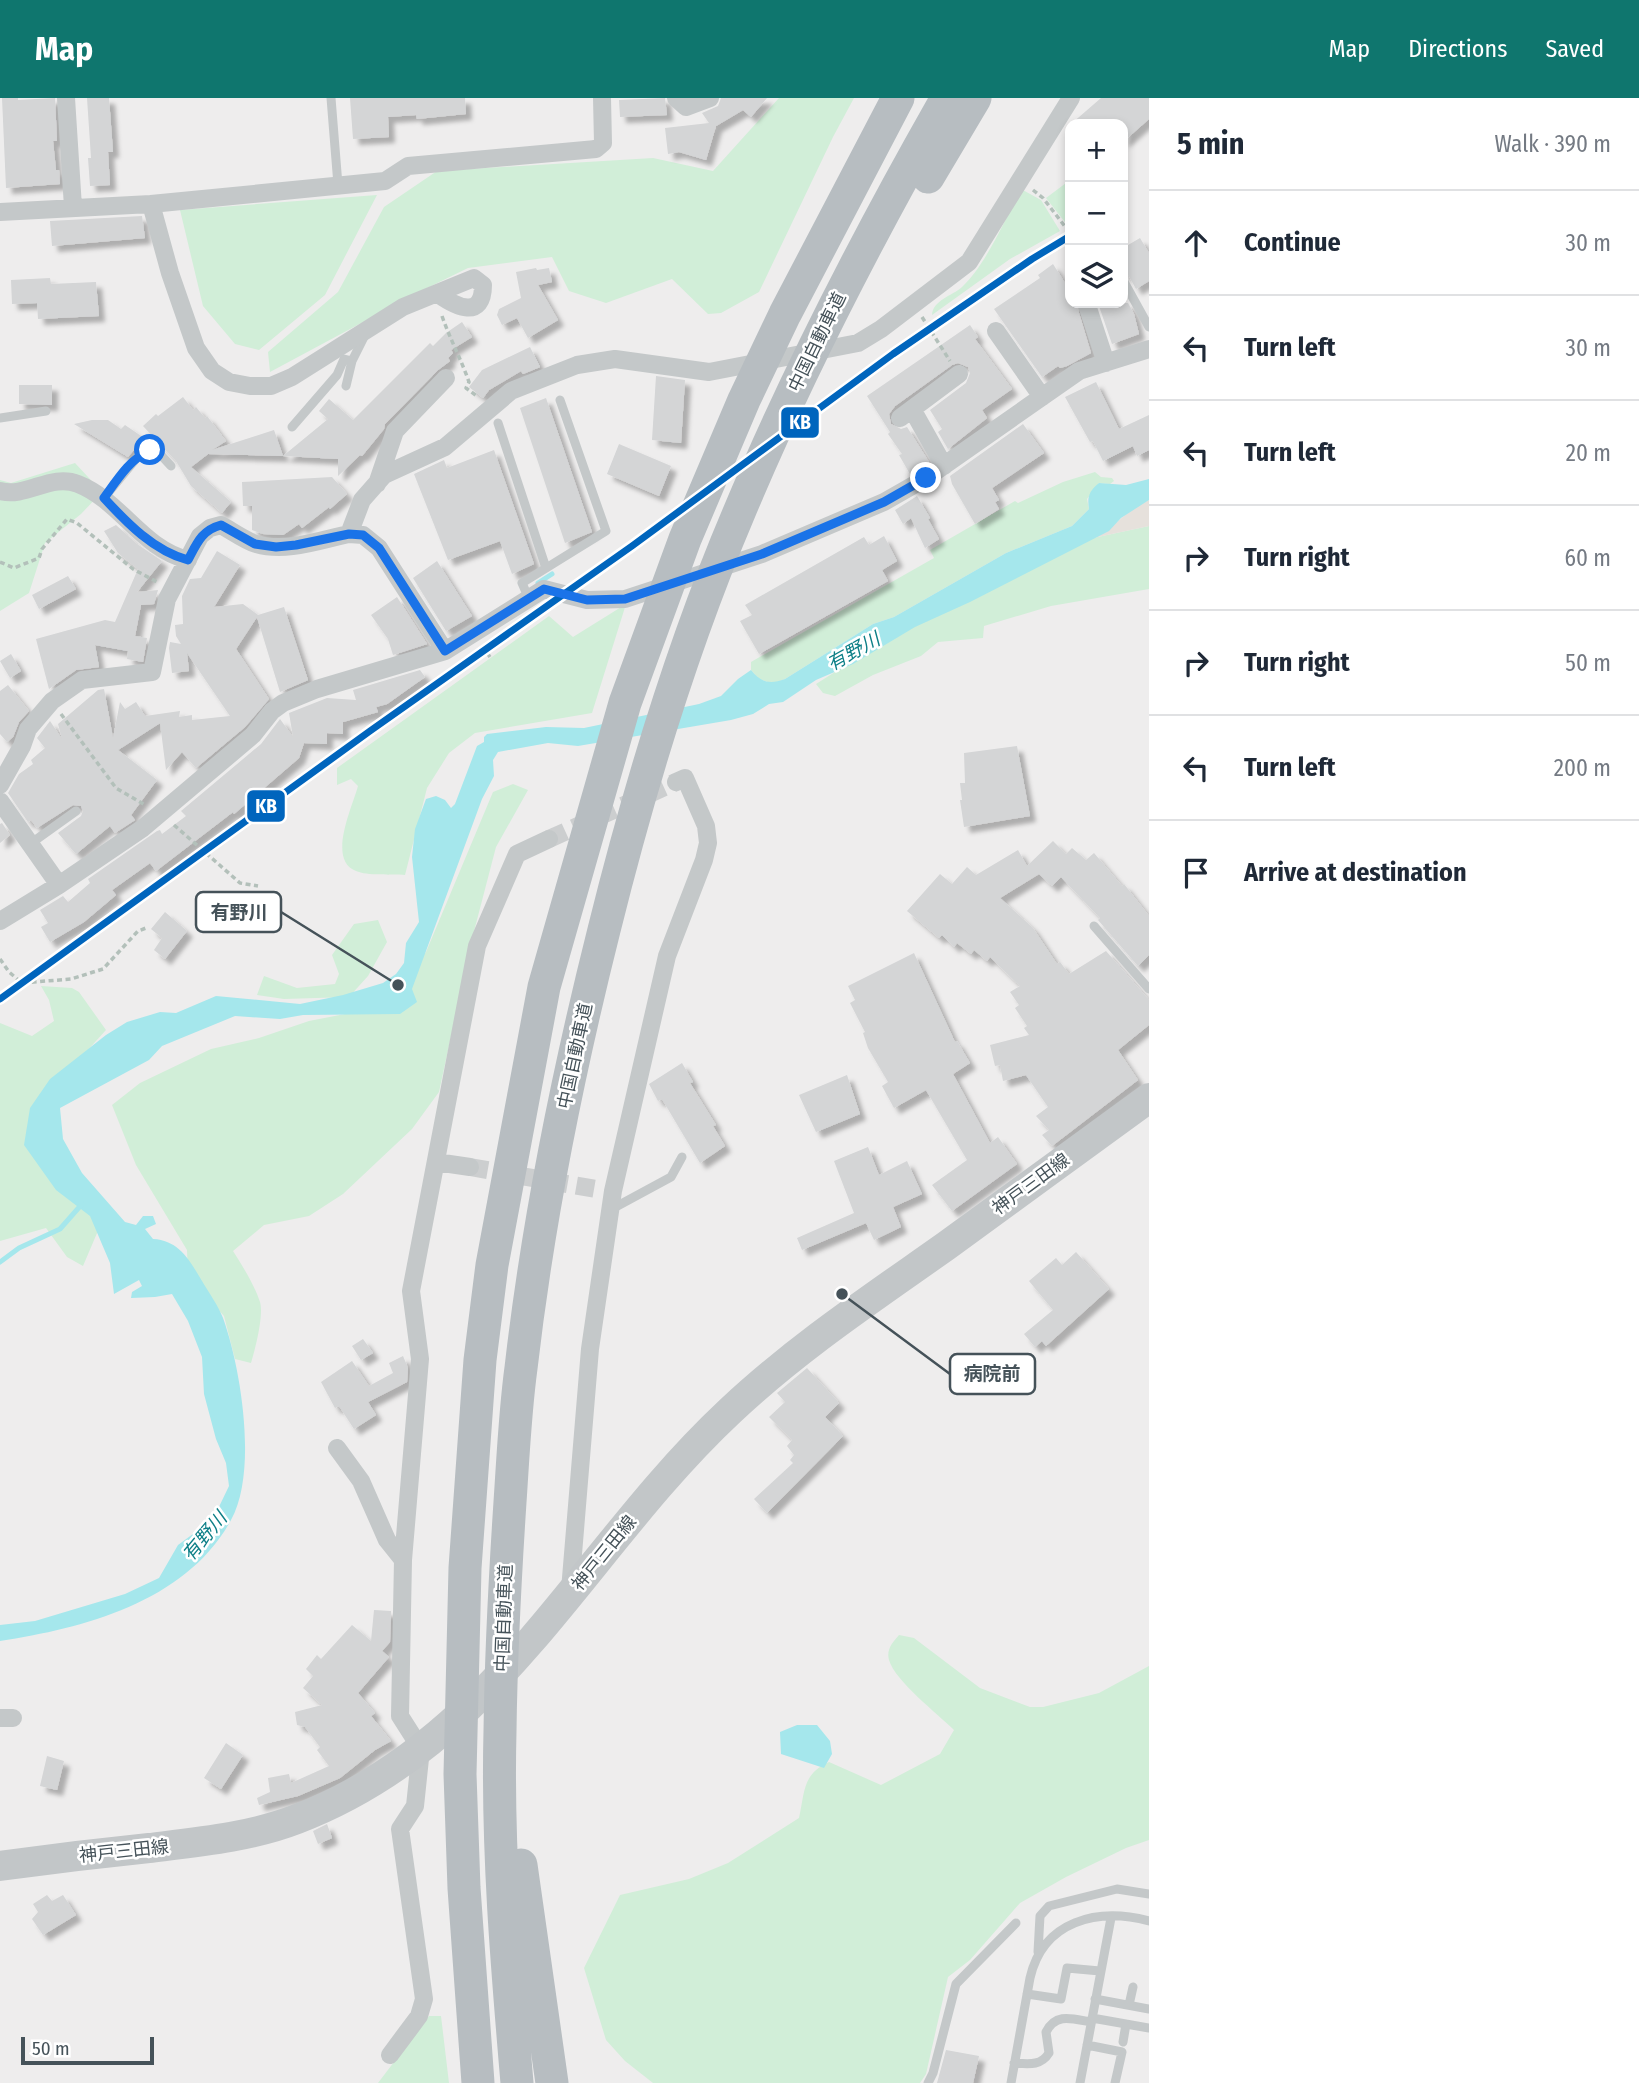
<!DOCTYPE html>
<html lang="en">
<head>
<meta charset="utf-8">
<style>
  :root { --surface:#fff; --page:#f2f2f3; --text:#1f2937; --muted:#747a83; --line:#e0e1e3; --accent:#0f766e }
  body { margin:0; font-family:"Fira Sans Condensed","Noto Sans JP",sans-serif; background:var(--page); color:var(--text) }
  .controls { position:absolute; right:21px; top:21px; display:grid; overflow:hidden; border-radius:14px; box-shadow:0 4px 10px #0003 }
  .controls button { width:63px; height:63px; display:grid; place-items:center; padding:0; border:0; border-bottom:2px solid var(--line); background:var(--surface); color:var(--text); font:35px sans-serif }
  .scale { position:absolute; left:21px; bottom:18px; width:133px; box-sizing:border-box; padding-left:7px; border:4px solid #455259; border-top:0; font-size:19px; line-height:24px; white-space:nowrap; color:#455259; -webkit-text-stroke:5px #fff; paint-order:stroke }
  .stop { position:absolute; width:21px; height:21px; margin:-16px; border:5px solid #1a73e8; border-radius:50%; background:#fff }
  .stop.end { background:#1a73e8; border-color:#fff; box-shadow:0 2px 7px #0008 }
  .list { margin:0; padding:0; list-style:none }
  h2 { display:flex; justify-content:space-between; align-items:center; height:91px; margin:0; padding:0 28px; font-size:30px }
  h2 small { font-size:23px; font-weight:400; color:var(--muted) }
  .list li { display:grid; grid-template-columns:46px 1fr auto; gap:21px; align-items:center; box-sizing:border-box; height:105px; padding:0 28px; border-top:2px solid var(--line) }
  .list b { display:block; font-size:26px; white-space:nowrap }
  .list em { font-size:23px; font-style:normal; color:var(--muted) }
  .icon { flex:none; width:38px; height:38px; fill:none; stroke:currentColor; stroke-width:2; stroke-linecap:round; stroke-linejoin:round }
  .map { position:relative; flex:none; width:1149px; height:1985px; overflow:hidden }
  header { display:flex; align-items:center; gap:42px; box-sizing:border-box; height:98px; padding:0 35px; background:var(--accent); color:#fff }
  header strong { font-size:33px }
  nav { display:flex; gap:38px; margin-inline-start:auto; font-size:24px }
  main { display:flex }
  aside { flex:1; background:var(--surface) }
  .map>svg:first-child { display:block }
  .green { fill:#d1eed8 }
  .sand { fill:#e6e1dc }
  .water { fill:#a5e7ec }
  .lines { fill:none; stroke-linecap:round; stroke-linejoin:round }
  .stream { stroke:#a5e7ec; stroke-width:5 }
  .building { fill:#d4d5d6; filter:url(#shadow) }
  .street-tunnel { stroke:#cccecf; stroke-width:18; stroke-dasharray:18 9; stroke-linecap:butt }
  .path { stroke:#b3c0ba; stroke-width:3.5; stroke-dasharray:5 3.5; stroke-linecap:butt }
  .lane { stroke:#c4c8c9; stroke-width:9 }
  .street { stroke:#c4c8c9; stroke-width:18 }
  .primary { stroke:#c2c6c8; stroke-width:30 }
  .highway { stroke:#b7bdc1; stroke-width:33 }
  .rail-1-casing { stroke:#fff; stroke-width:12 }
  .rail-1 { stroke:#0065bd; stroke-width:7 }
  .route { stroke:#1a73e8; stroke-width:9 }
  .labels { text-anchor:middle; stroke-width:5; stroke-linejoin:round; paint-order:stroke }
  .street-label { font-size:18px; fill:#455259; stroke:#fff }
  .water-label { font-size:19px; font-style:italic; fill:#0d7f87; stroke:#fff }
  .leader { fill:none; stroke:#455259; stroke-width:2.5 }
  .callout-dot { fill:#455259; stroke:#fff; stroke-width:2.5 }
  .callout { fill:#fff; stroke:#455259; stroke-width:2.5 }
  .callout-label { font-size:19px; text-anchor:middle; font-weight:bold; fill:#455259 }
  .line-badge { stroke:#fff; stroke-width:2.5 }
  .badge-label { font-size:19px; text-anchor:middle; font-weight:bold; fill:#fff }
</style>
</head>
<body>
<header>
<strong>Map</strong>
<nav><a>Map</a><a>Directions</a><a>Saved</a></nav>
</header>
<main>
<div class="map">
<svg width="1149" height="1985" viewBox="0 0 1149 1985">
  <defs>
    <filter id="shadow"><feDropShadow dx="6" dy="6" stdDeviation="2" flood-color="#0004"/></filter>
  </defs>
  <rect width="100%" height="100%" fill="#eeeded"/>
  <path class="green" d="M779 0H854L833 39 759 194 721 215 708 216 672 181 606 205 569 193 552 159 468 170 421 193 270 274 268 254 338 194 384 109 437 73 653 60 713 73Z
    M1070 82V126L1068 128 1046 100Z
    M1021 91 1041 102 1060 133 1010 161 932 217C933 202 952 198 962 189 985 168 1006 120 1021 91Z
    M377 97 325 197 259 252 235 246 203 208 180 112Z
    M75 365 102 394 81 416 45 445 29 495 0 513V382L11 385Z
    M1095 374 1101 379 1112 380 1114 383 1110 386 1099 385 1087 401 1089 411 1072 428 1006 455 894 519 873 526 785 581 773 586 759 581 751 572V564L934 460 930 452 1015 403 1018 405 1063 384Z
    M1149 428V491L1051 508 984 528 983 540 938 544 921 558 873 577 835 598 823 595 816 586 906 529 1093 440Z
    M626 506 592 615 475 635 449 655 427 690 405 777C392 776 367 778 356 773 327 762 352 710 358 688L351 681 337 687V670L549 518 573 539Z
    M513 686 528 692 496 749 472 841 439 994 412 1031 343 1096 309 1118 264 1127 233 1153C243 1169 254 1186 260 1204 264 1217 255 1252 251 1265L235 1261 224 1218 188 1178 187 1152 136 1067 112 1007 140 985 211 951 259 940 309 923 386 908 426 854 493 694Z
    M378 822 387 844 368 878 349 899 284 901 257 897 264 878 297 890 335 886 339 876 332 857 354 826Z
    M41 888 72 890 79 894 106 932 35 1010 103 1121 83 1168 67 1159 46 1130 0 1143V925L32 938 54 923 49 902Z
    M899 1537 914 1540 980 1590 1030 1609H1043L1099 1595 1149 1568V1742L1126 1750 1066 1779 1020 1805 970 1862 948 1879 926 1976 920 1985H653L625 1963 606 1942 584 1870 620 1797 689 1781 728 1765 799 1720C805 1694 802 1676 829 1664L881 1687 940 1656 954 1632C938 1616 895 1583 889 1562 886 1551 893 1544 899 1537Z
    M429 1918H441L449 1985H378Z"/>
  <path class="sand" d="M1149 402V428L1093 440C1116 429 1126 412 1149 402Z"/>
  <path class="water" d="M1149 381V402L1121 420 1109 433 970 504 915 529 853 566 816 582 783 604 769 606 753 616 731 622 578 648 548 645 498 654 493 662 494 678 482 701 412 891 417 904 400 916 303 917 280 921 235 918 162 948 149 962 60 1010 63 1041 82 1075 125 1124 136 1127 143 1118H153L156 1126 145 1131 153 1141C179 1142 190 1163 202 1183 209 1195 218 1207 223 1220 241 1270 258 1374 231 1422 187 1503 85 1530 0 1543V1527L35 1523 125 1496 159 1480 178 1447 197 1433 216 1415 229 1388 226 1365 216 1341 204 1296 202 1259 188 1223 172 1196 155 1199 131 1200 132 1194 142 1188 139 1182 114 1196 110 1165 90 1118 56 1092 24 1047 30 1010 50 981 106 937 127 924 160 914 176 915 216 898 300 906 343 897 383 885 396 876 404 865 406 845 419 824 412 759 415 731 426 701 436 698 445 702 451 710 455 706 477 648 484 644V639L487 636 546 629 584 630 699 606 721 598 738 581 751 572C761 584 769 587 785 581L873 526 894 519 1006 455 1072 428 1089 411C1087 399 1089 393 1099 385L1126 387Z
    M797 1627H817L830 1643 832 1656 824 1670 781 1656 780 1634Z"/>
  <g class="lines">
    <path class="stream" d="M538 485 552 476
      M0 1164 19 1150 60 1131 82 1106"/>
  </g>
  <path class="building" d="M2 0H18V2L55 0 57 43H53L56 72H59L60 86 6 90Z
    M87 0H109L113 54H108L110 87 90 88 88 60H91Z
    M350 0H465L466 16 417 21 416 17 388 19 389 39 353 41Z
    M665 0 667 17 620 19 619 2Z
    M721 0H767L751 19 743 12 716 28 706 62 679 54 668 56 665 30 709 25 702 15 718 8Z
    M1101 0H1149V21L1123 44V26H1071Z
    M142 118 145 140 52 148 50 123Z
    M1140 140 1149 155V183L1136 191 1129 178 1123 175V150Z
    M1053 166 1070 193V205H1076L1091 255 1067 268 1060 270 1058 268 1042 279 994 211 1040 180 1038 177Z
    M536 170 537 172 549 170 552 184 538 187 558 222 528 240 517 220 502 227 497 217 499 211 521 200 516 174Z
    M50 180 51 186 96 184 99 218 38 221 37 205 12 206 11 182Z
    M1098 205H1128L1134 216 1139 236 1112 246Z
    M462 224 472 239 451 252 453 255 448 260 450 263 438 272 385 326 384 331 362 358 360 357 338 378V361L283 358 328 321 319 313 329 301 353 322 430 245 433 248 446 235Z
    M970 227 978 239 975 241 1012 291 982 312 987 320 948 351 938 334 942 331 930 312 966 285 970 275 968 269 958 265 952 267 895 308 889 316 891 326 901 331 907 329 929 364 910 376 899 357 902 356 888 336 890 334 867 298Z
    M530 249 540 269 523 276 521 273 489 292 483 300 469 289 482 272Z
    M656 278 685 282 681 345 652 342Z
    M1096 284 1119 331 1149 317V352L1137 358 1133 348 1103 363 1093 343 1090 344 1065 299Z
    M19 287H52V307L19 306Z
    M183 299 193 312 196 309 205 320 207 318 226 343 212 352 274 332 283 358 208 356 191 369 231 404 222 415 191 388 176 363 143 328 156 316 158 318Z
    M546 300 592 434 565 445 520 310Z
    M92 322H108L121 331 125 327 144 340 128 359 74 326Z
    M1023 326 1044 355 992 390 999 402 995 404 999 411 975 426 952 386 950 378Z
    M619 346 671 368 659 398 607 376Z
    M494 352 534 466 512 476 500 443 448 462 414 376 444 362 447 370Z
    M332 379 347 396 330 411 329 409 302 430 299 426 283 437 263 436 252 432V408H243L242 384Z
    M917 398 930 420 928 421 939 441 925 450 911 420 903 426 895 412Z
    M116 427 137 446 162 463 137 494 158 492 154 506 141 507 135 538 147 540 143 564 127 561 128 553 95 547 99 569 76 572 49 591 36 541 105 522 115 524 138 471 118 455 104 433Z
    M884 438 897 463 882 472 888 483 759 556 740 523 752 517 745 507 864 439 869 447Z
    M217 453 240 467 214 509 243 506 258 517 284 509 308 582 280 594 257 519 236 551 269 601 245 629 196 670 182 654 166 672 160 625 118 652 157 682 131 717 135 722 115 735 110 728 76 756 58 735 81 718 83 713 81 708 73 707 37 730 31 722 28 724 8 695 19 676 33 666 31 662 45 650 37 640 50 623 62 641 58 626 98 592 104 591 113 640 120 604 125 611 136 604 145 618 180 613 179 619 192 617V622L230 618 187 555 189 573 172 575 169 550 170 544 181 546 176 538 175 527 183 526 182 498 190 481 201 480Z
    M437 463 472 518 446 533 413 480Z
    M68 478 76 491 39 511 32 497Z
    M397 499 427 546 393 557 388 541 371 517Z
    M11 556 21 573 10 580 0 563Z
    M420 572 425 579 387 606 376 609 378 614 343 624V636L327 635V646L304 645 299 660 234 716 233 714 156 773 150 765 112 792 116 797 84 824 50 844 41 829 48 825 40 812 63 798 68 804 90 785 88 781 157 733 160 732 162 736 186 718 181 713 261 646 280 621 293 639 289 615 327 600 356 602 353 592Z
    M8 587 29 613 19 624 13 639 7 644 0 636V593Z
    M1017 648 1030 718 964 729 960 702H962L960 685H965L964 655Z
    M2 725 10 737 0 745V726Z
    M1053 743 1066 756 1072 750 1086 762 1094 755 1122 788 1124 786 1149 818V857L1138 868 1098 822 1100 820 1061 779 1052 788 1039 776 1000 800 1033 830 1057 866 1060 864 1069 876 1106 853 1149 902V927L1118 952 1138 982 1052 1048 1042 1037 1049 1032 1036 1018 1048 1009 1026 977 1003 983 1000 967 995 968 990 947 1029 937 1024 930 1027 928 1015 910 1019 907 1010 894 1020 888 990 859 987 863 974 852 971 856 957 845 954 849 942 837 939 840 907 813 940 776 952 786 967 769 976 777 1018 752 1027 768Z
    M165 814 187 833 165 861 154 852 162 840 151 831Z
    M914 855 955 944 957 943 970 965 953 976 990 1045 998 1039 1017 1066 952 1113 932 1087 967 1062 926 992 894 1010 882 988 888 984 868 950 863 935 865 934 850 905 855 902 848 888Z
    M682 965 693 984 690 985 716 1027 713 1028 725 1048 700 1065 662 1001 658 1003 649 986Z
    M847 977 860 1016 816 1034 799 997Z
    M868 1049 879 1077 907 1063 922 1096 893 1109 901 1129 874 1142 866 1125 802 1152 797 1140 854 1115 834 1063Z
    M1076 1154 1109 1191 1046 1248 1042 1243 1035 1249 1024 1236 1053 1212 1029 1183 1056 1160 1062 1167Z
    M363 1241 373 1255 361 1262 352 1248Z
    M403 1258 408 1270 407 1284 368 1304 376 1317 354 1331 339 1308 335 1310 321 1284 352 1263 369 1288 393 1275 389 1265Z
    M807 1270 839 1305 825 1319 843 1338 767 1415 754 1401 793 1365 790 1362 794 1357 787 1348 792 1342 769 1319 785 1304 777 1295Z
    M374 1512 391 1513 390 1544 382 1553 389 1559 358 1595 375 1615 371 1618 391 1643 375 1652 340 1680 298 1698 259 1707 257 1700 270 1694 268 1680 289 1676 291 1685 329 1668 317 1652 320 1649 305 1629 297 1627 295 1614 322 1607 303 1590 313 1578 306 1571 317 1557 321 1561 352 1527 371 1543Z
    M226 1645 243 1657 221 1691 204 1680Z
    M47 1658 64 1663 57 1692 40 1688Z
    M327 1726 332 1740 318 1746 313 1733Z
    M47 1797 52 1803 63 1797 76 1817 43 1837 32 1821 38 1814 33 1806Z
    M946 1952 979 1958 973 1985H937Z"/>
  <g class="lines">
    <path class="street-tunnel" d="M549 741 676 684
      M470 1069 596 1091"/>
    <path class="path" d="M1033 92 1043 100 1070 135
      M442 218C450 241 461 261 469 284L466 290 478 299
      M922 219 950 263
      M0 464 14 470 39 460 42 451 67 421 77 425 133 471 157 484
      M483 549 490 559
      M61 616 116 690 145 707
      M174 727 240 785 258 788
      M0 861 9 874 22 885 71 881 103 871 138 833 146 830"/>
    <path class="lane" d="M331 0 338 87
      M1123 182 1149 229
      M346 288 352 263 364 239
      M0 320 46 313
      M498 325 546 470
      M292 329 337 277 344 261 352 263
      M104 400 140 356 150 352 159 355 171 368
      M529 501 522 485 606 433 560 302
      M30 746 76 713
      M1094 828 1149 891
      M610 1112 671 1079 682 1059
      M1038 1854 1040 1818 1049 1808 1117 1791 1149 1796
      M1027 1896 1061 1901 1067 1870 1100 1873
      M1095 1901 1149 1911
      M1129 1907 1133 1889
      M1092 1920 1149 1930
      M1123 1944 1126 1926
      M1087 1947 1122 1954 1115 1985
      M1014 1965C1029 1966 1041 1968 1049 1955L1046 1934C1056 1914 1073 1921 1091 1924
      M928 1985 933 1975 956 1886 1016 1825
      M1011 1985 1030 1880C1043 1823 1097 1809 1149 1823
      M1080 1985 1111 1820"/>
    <path class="street" d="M66 0 73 109
      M676 0 686 9 710 0
      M151 106 385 83 408 68 596 51 603 45 602 0
      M0 114 151 106 170 175 196 250 212 273 229 284 250 288H271L292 279 403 209 474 180 483 187C483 222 456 209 438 196
      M1087 207 1106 265
      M996 233 1042 299
      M912 311 944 368
      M900 320 959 276
      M377 386 395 333 446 280
      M0 393C27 400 51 375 78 386 121 403 141 450 188 462
      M445 553 379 450 363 437 349 436 362 402 384 377 445 349 511 293 577 267 615 261 709 274 858 245 881 231 969 164 1071 0
      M0 687 22 648 28 631 52 603 82 582 152 574 167 501 200 438 210 430 221 427C232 433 244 442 256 446 286 455 320 442 349 436
      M0 703 59 787
      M0 823 59 787 143 730 253 637 272 613 283 605 317 591 445 553 544 491 587 502 625 501 762 456 884 404 926 380 1079 273 1149 251
      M436 1064 470 1069
      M337 1350 361 1383 387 1442 403 1462
      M570 1492 590 1251 613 1093 667 858 704 762 708 745 706 728 685 680 676 684
      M0 1620H13
      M390 1957 419 1918 424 1901 400 1731 415 1708 421 1651 400 1618 403 1462 420 1261 411 1193 477 848 517 756 549 741"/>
    <path class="primary" d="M0 1768C50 1761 100 1755 149 1750 198 1744 251 1739 297 1721 498 1644 582 1451 730 1313 797 1250 871 1201 946 1148 1014 1099 1081 1049 1149 1000"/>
    <path class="highway" d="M928 79 975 0
      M521 1767 552 1985
      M478 1985 464 1790 460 1676 465 1470 480 1262 492 1167 544 889 625 605 685 441 744 302 785 216 898 0
      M517 1985C507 1868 497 1750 500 1633 501 1557 505 1480 510 1404 513 1360 515 1314 521 1270 538 1122 568 975 604 832 639 691 681 551 738 417 798 273 870 135 947 0"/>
    <defs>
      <path id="rail-1" d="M0 901 370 633 632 448 893 256 1032 161 1070 138"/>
    </defs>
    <use href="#rail-1" class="rail-1-casing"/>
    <use href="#rail-1" class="rail-1"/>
  </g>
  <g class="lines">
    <path class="route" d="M150 352C130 361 117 382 104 400 127 425 154 453 188 462 197 445 202 432 221 427L255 446 276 449 296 447 349 436 363 437 379 450 445 553 544 491 587 502 625 501 762 456 884 404 926 380"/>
  </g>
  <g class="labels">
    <g class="street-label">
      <text transform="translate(817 244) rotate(-64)" y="6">中国自動車道</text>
      <text transform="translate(575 958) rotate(-78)" y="6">中国自動車道</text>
      <text transform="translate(1031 1086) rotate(-36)" y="6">神戸三田線</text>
      <text transform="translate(604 1455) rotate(-51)" y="6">神戸三田線</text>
      <text transform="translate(504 1520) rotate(-88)" y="6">中国自動車道</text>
      <text transform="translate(124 1753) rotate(-6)" y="6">神戸三田線</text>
    </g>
    <g class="water-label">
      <text transform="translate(853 553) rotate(-29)" y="7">有野川</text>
      <text transform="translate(204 1438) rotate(-50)" y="7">有野川</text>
    </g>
  </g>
  <path class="leader" d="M398 887L281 814M842 1196L950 1276"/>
  <g class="callout-dot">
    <circle cx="398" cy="887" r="7"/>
    <circle cx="842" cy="1196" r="7"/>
  </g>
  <g class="callout">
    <rect x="196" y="794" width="85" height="40" rx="7"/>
    <rect x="950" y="1256" width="85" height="40" rx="7"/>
  </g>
  <g class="callout-label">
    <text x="239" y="821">有野川</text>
    <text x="992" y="1282">病院前</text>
  </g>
  <g class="line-badge">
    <rect x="780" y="308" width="40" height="33" rx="7" fill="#0065bd"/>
    <rect x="246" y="691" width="40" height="34" rx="7" fill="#0065bd"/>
  </g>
  <g class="badge-label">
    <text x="800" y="331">KB</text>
    <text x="266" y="715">KB</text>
  </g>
</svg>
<div class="controls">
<button>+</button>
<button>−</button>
<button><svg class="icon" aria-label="layers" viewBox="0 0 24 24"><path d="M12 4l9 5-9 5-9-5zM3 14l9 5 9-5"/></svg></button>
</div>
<div class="scale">50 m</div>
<div class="stop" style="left:150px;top:352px"></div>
<div class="stop end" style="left:926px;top:380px"></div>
</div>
<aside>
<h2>5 min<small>Walk · 390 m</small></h2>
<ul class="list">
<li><svg class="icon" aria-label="ahead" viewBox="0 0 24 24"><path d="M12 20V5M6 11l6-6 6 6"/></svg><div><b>Continue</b></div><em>30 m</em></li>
<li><svg class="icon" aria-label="left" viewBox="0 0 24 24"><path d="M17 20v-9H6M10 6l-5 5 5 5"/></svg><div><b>Turn left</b></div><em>30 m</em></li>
<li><svg class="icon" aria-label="left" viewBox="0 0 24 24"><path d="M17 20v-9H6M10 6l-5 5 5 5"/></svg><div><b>Turn left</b></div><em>20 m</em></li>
<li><svg class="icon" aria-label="right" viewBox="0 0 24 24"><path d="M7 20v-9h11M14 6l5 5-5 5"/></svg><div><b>Turn right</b></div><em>60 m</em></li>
<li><svg class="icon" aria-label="right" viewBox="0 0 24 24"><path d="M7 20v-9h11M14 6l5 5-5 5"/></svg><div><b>Turn right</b></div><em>50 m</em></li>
<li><svg class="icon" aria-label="left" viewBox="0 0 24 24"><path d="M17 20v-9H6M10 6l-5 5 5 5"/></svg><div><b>Turn left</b></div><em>200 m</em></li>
<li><svg class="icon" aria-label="arrive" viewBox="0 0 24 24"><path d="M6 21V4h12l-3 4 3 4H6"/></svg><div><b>Arrive at destination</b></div></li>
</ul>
</aside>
</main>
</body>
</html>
